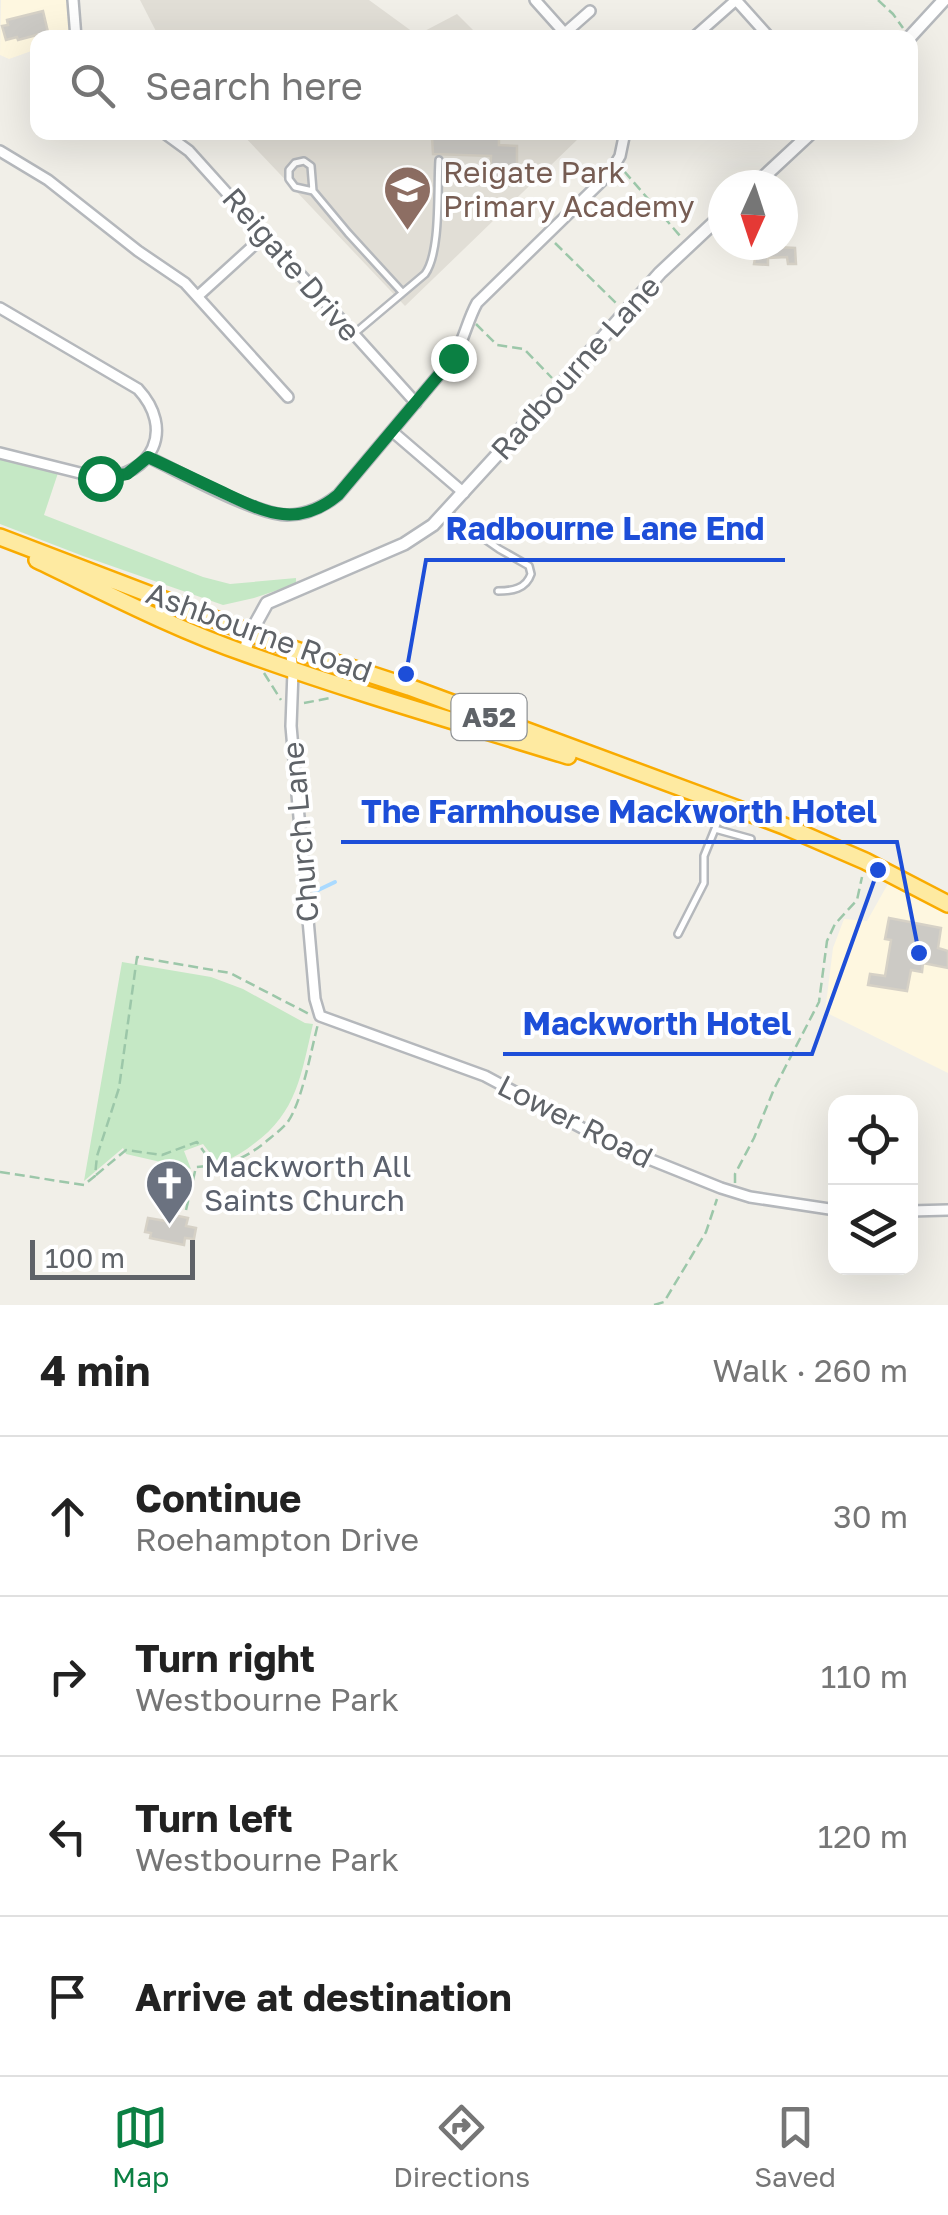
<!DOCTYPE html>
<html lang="en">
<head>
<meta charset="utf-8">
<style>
  :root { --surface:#fff; --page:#f6f6f6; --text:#222; --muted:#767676; --line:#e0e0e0; --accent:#0b8043 }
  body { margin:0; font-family:"Golos Text",sans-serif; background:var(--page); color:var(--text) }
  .controls { position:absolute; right:30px; bottom:30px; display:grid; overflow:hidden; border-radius:20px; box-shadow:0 10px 40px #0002 }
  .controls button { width:90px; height:90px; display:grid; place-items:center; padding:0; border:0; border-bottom:2px solid var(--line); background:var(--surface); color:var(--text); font:50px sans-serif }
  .compass { position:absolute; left:708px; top:170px; width:90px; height:90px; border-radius:50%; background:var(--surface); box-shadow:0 10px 40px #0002; rotate:183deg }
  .scale { position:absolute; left:30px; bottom:25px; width:165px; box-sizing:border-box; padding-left:10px; border:5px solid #5f6368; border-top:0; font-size:28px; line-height:35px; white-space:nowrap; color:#5f6368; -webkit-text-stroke:8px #fff; paint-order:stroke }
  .stop { position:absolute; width:30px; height:30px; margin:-22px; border:8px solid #0b8043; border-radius:50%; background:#fff }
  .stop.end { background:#0b8043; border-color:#fff; box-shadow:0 2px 10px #0008 }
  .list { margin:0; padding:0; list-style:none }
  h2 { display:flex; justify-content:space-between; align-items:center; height:130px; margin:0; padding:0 40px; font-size:42px }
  h2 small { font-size:32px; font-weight:400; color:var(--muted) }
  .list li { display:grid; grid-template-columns:65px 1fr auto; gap:30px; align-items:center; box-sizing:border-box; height:160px; padding:0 40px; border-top:2px solid var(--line) }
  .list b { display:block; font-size:38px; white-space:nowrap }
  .list p { margin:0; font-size:32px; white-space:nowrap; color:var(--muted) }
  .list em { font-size:32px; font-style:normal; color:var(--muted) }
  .icon { flex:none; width:55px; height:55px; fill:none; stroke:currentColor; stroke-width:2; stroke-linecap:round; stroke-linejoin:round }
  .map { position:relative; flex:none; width:948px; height:1305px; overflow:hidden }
  .search { position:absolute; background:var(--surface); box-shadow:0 10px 40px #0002; left:30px; right:30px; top:30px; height:110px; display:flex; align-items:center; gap:25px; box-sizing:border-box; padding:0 35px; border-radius:20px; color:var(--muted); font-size:38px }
  .sheet { height:770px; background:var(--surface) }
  nav { display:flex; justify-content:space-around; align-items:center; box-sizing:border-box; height:140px; border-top:2px solid var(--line); background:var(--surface); font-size:28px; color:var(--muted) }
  nav a { display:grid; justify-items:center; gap:5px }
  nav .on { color:var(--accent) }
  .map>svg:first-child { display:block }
  .commercial { fill:#fef7e0 }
  .education { fill:#e1ded6 }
  .green { fill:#c5e8c5 }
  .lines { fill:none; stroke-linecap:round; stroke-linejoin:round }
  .stream { stroke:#aadaff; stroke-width:4 }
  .building { fill:#cccac5; stroke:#d6d1c6; stroke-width:2.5 }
  .service-casing { stroke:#b5b8bc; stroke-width:10 }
  .minor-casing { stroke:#b5b8bc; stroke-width:14 }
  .tertiary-casing { stroke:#b5b8bc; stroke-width:16 }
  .trunk-casing { stroke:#f9ab00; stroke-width:20 }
  .path { stroke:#9cc7a9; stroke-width:2.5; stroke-dasharray:10 5; stroke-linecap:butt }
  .service { stroke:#fff; stroke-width:5 }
  .minor { stroke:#fff; stroke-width:9 }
  .tertiary { stroke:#fff; stroke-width:11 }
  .trunk { stroke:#feeaa1; stroke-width:15 }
  .route { stroke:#0b8043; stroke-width:12 }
  .labels { text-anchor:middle; stroke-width:8; stroke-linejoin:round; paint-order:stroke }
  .shield { fill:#fff; stroke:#8f9295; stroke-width:2.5 }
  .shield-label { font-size:28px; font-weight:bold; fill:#5f6368 }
  .education-label { font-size:30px; fill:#785e54; stroke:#fff; text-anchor:start }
  .street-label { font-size:30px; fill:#5f6368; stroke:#fff }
  .worship-label { font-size:30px; fill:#5b616d; stroke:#fff; text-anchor:start }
  .leader { fill:none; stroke:#1d4ed8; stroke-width:4 }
  .callout-dot { fill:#1d4ed8; stroke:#fff; stroke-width:4 }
  .callout-label { font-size:32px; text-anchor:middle; font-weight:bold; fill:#1d4ed8; stroke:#fff; stroke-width:8; stroke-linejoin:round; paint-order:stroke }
</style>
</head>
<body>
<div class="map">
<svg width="948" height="1305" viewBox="0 0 948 1305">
  <rect width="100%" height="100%" fill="#f1efe8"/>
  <path class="commercial" d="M1 0H67L69 37 38 38 37 49 9 59 0 55Z
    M889 882 948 915V1073L825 1012 833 948 844 919 867 921Z"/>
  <path class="education" d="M140 0H369L417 35 457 14 480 37H159Z
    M574 132 579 138 405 306 241 133Z"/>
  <path class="green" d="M0 458 58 473 44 515 203 577 230 584 296 578V584L254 598 223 605 83 556 0 524Z
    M122 962 211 977 243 989 305 1023 313 1024C301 1075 297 1114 251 1146 240 1154 231 1160 217 1162L203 1144 184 1151 191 1169 126 1154 123 1148 84 1181Z"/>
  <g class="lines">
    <path class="stream" d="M312 893 335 882"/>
  </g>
  <path class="building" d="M43 11 48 32 18 40 17 37 6 40 2 26 8 25 7 20Z
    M440 132H473V136L499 137V145L517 146V173H509V186L481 185V172L490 173 491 156 433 154 432 137H440Z
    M757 246 795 248 796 264H788L787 257 768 258V265L754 264Z
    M889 918 941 928 938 948 948 951V968L923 963 922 972 911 970 907 991 868 985 870 974 885 976 891 940 885 939Z
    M168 1214 188 1218 186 1226 196 1228 194 1239 185 1238 184 1245 150 1238 151 1233 145 1232 148 1218 166 1221Z"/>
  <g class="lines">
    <defs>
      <path id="service" d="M313 191 311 166 304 161 295 163 289 170V179L295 187 313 191 348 233 402 292
        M355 333 425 274C441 252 437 189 439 160
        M446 512 499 549 529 566 531 574C526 589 512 591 498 591
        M715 829 751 839
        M678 934 704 883V856L724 807"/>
      <path id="minor" d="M73 0 76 38
        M535 0 569 38
        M565 33 590 11
        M693 38 736 0 770 38
        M163 132 189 151 416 403
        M0 151 48 180 138 251 185 283 288 397
        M198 296 264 236
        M0 308 138 389C175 429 153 476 100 478L0 453
        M393 432 464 493
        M148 457C180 472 256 515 287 515 307 515 323 507 338 495L453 358C464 341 467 321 477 303L610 173 620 156 625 132
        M290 648 293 671 291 726 315 999 320 1016 485 1076 614 1145 721 1188 750 1197 836 1210
        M910 1211 948 1210"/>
      <path id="tertiary" d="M909 38 944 0
        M755 185 812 132
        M244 653 251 632 267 603 404 544 433 525 551 396 660 273 723 214"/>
      <path id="trunk" d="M0 537 290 648 409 687 784 826 865 861 948 904
        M37 560C106 593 175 629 247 654 353 692 461 723 568 756"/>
    </defs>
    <use href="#service" class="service-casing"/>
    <use href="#minor" class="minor-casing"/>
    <use href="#tertiary" class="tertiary-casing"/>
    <use href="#trunk" class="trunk-casing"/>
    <path class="path" d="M878 0 893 14 903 28
      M624 171 681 237
      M555 243 617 304
      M476 324 497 345 524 349 552 378
      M264 673 281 700
      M304 703 330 698
      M0 1172 84 1185 95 1176 97 1156 119 1088 137 957 230 973 311 1015
      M96 1175 126 1150 162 1155 197 1142 214 1166
      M735 1183V1174L754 1138 774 1089 819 1002 827 941 835 924 857 900 862 877
      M186 1210 196 1167C224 1166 241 1161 263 1144 271 1137 280 1131 287 1123 302 1103 311 1050 318 1024
      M654 1305 664 1302 706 1232 717 1199"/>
    <use href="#service" class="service"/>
    <use href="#minor" class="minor"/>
    <use href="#tertiary" class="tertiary"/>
    <use href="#trunk" class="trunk"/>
  </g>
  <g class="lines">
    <path class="route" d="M100 478 127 474 148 457C172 468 196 480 220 491 263 511 296 530 338 495L453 358"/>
  </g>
  <defs>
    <symbol id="school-pin" viewBox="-11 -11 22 30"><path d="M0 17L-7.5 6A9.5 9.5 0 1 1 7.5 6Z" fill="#8d6e63" stroke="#fff"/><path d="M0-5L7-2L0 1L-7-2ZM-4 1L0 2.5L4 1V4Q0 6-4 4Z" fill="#fff"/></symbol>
    <symbol id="church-pin" viewBox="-11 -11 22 30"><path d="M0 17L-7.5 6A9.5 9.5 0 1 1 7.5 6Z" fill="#6b7280" stroke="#fff"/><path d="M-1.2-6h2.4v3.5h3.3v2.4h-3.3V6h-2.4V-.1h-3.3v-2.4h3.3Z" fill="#fff"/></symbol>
  </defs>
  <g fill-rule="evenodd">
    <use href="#school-pin" x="380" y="162" width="55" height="75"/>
    <use href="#church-pin" x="142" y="1156" width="55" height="75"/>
  </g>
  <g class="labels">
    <rect class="shield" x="451.5" y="694" width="75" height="46" rx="8"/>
    <g class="shield-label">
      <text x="489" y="727">A52</text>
    </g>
    <g class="education-label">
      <text x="443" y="183">Reigate Park<tspan x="443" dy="34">Primary Academy</tspan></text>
    </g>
    <g class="street-label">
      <text transform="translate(291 265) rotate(49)" y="10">Reigate Drive</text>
      <text transform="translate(576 368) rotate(-48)" y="10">Radbourne Lane</text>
      <text transform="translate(259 633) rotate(20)" y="10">Ashbourne Road</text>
      <text transform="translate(301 832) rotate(-95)" y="10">Church Lane</text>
      <text transform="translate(575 1122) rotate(27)" y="10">Lower Road</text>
    </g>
    <g class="worship-label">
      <text x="204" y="1177">Mackworth All<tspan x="204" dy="34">Saints Church</tspan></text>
    </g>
  </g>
  <path class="leader" d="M406 674L426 560H785M919 953L897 842H341M878 870L812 1054H503"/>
  <g class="callout-dot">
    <circle cx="406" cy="674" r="10"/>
    <circle cx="919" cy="953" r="10"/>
    <circle cx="878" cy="870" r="10"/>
  </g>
  <g class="callout-label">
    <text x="605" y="540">Radbourne Lane End</text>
    <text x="619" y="823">The Farmhouse Mackworth Hotel</text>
    <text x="657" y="1035">Mackworth Hotel</text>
  </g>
</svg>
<div class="controls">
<button><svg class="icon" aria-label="locate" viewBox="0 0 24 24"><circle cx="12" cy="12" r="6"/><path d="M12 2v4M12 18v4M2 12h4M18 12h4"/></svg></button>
<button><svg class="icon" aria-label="layers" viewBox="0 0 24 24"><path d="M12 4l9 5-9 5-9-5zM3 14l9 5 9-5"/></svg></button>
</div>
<svg class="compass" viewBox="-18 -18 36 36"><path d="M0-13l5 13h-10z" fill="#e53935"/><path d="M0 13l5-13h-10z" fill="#767676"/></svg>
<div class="scale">100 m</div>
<div class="stop" style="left:100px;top:478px"></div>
<div class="stop end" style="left:453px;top:358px"></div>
<div class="search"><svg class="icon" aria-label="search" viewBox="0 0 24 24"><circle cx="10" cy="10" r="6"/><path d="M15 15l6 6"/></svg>Search here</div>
</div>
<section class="sheet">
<h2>4 min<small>Walk · 260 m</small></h2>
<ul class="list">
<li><svg class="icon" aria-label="ahead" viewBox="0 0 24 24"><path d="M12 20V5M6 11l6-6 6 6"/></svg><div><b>Continue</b><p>Roehampton Drive</p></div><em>30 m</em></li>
<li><svg class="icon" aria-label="right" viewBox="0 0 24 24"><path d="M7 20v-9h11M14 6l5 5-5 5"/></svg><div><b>Turn right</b><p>Westbourne Park</p></div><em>110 m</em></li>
<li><svg class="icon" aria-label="left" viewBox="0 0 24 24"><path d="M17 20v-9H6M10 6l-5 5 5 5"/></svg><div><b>Turn left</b><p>Westbourne Park</p></div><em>120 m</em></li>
<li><svg class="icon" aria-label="arrive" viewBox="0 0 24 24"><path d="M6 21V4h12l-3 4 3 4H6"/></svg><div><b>Arrive at destination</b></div></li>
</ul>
</section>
<nav>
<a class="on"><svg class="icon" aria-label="map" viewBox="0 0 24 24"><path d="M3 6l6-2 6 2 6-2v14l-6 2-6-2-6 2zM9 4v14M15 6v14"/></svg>Map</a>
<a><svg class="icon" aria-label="directions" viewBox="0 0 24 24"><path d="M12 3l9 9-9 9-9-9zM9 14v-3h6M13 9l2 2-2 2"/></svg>Directions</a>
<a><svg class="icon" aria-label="saved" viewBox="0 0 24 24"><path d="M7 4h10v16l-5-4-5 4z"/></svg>Saved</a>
</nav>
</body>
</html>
